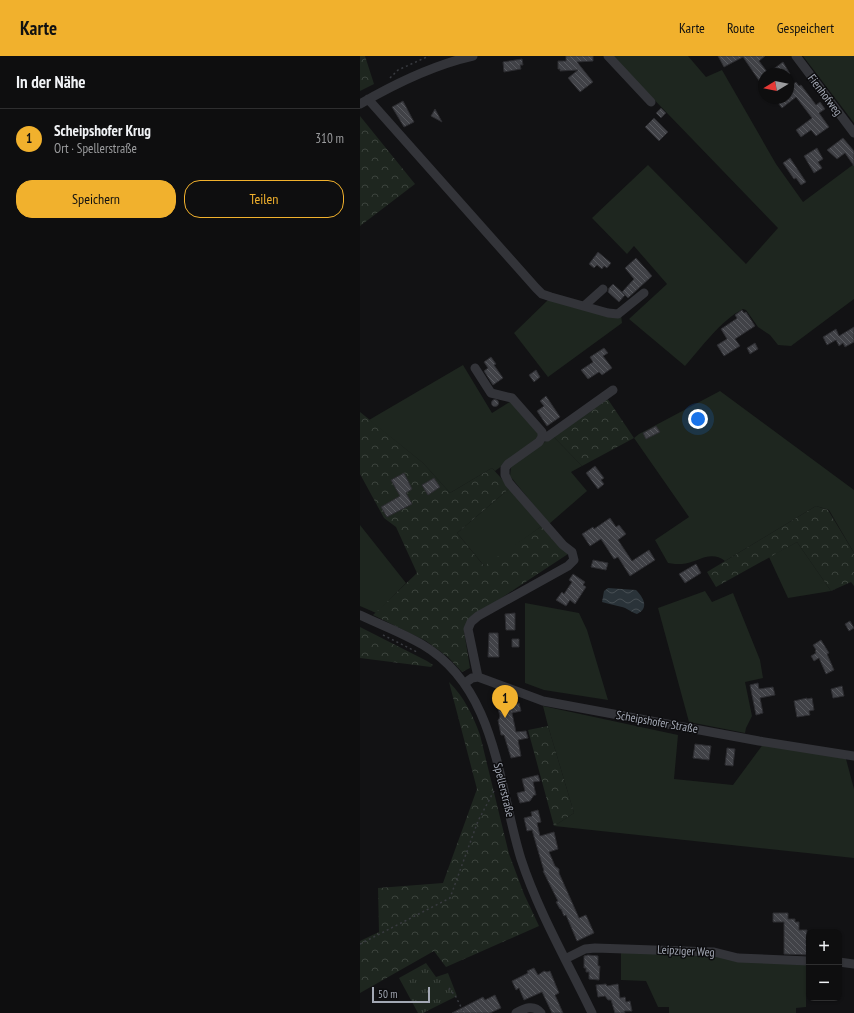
<!DOCTYPE html>
<html lang="de">
<head>
<meta charset="utf-8">
<style>
  :root { --surface:#0e0e0f; --page:#1c1c1d; --text:#f1f3f6; --muted:#9b9c9e; --line:#2e2e2f; --accent:#f1b12d }
  body { margin:0; font-family:"PT Sans Narrow",sans-serif; background:var(--page); color:var(--text) }
  .controls { position:absolute; right:12px; bottom:12px; display:grid; overflow:hidden; border-radius:8px; box-shadow:0 1px 3px #0004 }
  .controls button { width:36px; height:36px; display:grid; place-items:center; padding:0; border:0; border-bottom:1px solid var(--line); background:var(--surface); color:var(--text); font:20px sans-serif }
  .compass { position:absolute; left:398px; top:12px; width:36px; height:36px; border-radius:50%; background:var(--surface); box-shadow:0 1px 3px #0004; rotate:260deg }
  .scale { position:absolute; left:12px; bottom:10px; width:58px; box-sizing:border-box; padding-left:4px; border:2px solid #a3a8b4; border-top:0; font-size:11px; line-height:14px; white-space:nowrap; color:#a3a8b4; -webkit-text-stroke:3px #0d0d0f; paint-order:stroke }
  .you { position:absolute; left:338px; top:363px; width:14px; height:14px; margin:-10px; border:3px solid #fff; border-radius:50%; background:#1a73e8; box-shadow:0 0 0 6px #1a73e833 }
  .badge { display:grid; place-items:center; width:26px; height:26px; border-radius:50%; background:var(--accent); color:#111; font-size:13px; font-weight:700 }
  .pin { position:absolute; translate:-50% -33px; filter:drop-shadow(0 1px 2px #0008) }
  .pin::after { content:''; position:absolute; top:21px; width:14px; height:12px; background:inherit; clip-path:polygon(0 0,100% 0,50% 100%) }
  .list { margin:0; padding:0; list-style:none }
  h2 { display:flex; justify-content:space-between; align-items:center; height:52px; margin:0; padding:0 16px; font-size:17px }
  h2 small { font-size:13px; font-weight:400; color:var(--muted) }
  .list li { display:grid; grid-template-columns:26px 1fr auto; gap:12px; align-items:center; box-sizing:border-box; height:60px; padding:0 16px; border-top:1px solid var(--line) }
  .list b { display:block; font-size:15px; white-space:nowrap }
  .list p { margin:0; font-size:13px; white-space:nowrap; color:var(--muted) }
  .list em { font-size:13px; font-style:normal; color:var(--muted) }
  .actions { display:flex; gap:8px; padding:12px 16px }
  .actions a { flex:1; padding:9px 0; border:1px solid var(--accent); border-radius:16px; text-align:center; font-size:14px; color:var(--accent) }
  .actions .main { background:var(--accent); color:#111 }
  .map { position:relative; flex:none; width:494px; height:957px; overflow:hidden }
  header { display:flex; align-items:center; gap:24px; box-sizing:border-box; height:56px; padding:0 20px; background:var(--accent); color:#111 }
  header strong { font-size:19px }
  nav { display:flex; gap:22px; margin-inline-start:auto; font-size:14px }
  main { display:flex }
  aside { flex:1; background:var(--surface) }
  .map>svg:first-child { display:block }
  .grass { fill:#1e261f }
  .forest { fill:url(#forest-crowns) }
  .park { fill:url(#park-tufts) }
  .water { fill:url(#water-waves) }
  .building { fill:url(#building-back-hatch); stroke:#2c2c30 }
  .lines { fill:none; stroke-linecap:round; stroke-linejoin:round }
  .path { stroke:#393b40; stroke-width:1.5; stroke-dasharray:2 3; stroke-linecap:butt }
  .minor { stroke:#333439; stroke-width:9 }
  .labels { text-anchor:middle; stroke-width:3; stroke-linejoin:round; paint-order:stroke }
  .street-label { font-size:12px; fill:#a3a8b4; stroke:#0d0d0f }
</style>
</head>
<body>
<header>
<strong>Karte</strong>
<nav><a>Karte</a><a>Route</a><a>Gespeichert</a></nav>
</header>
<main>
<aside>
<h2>In der Nähe<small></small></h2>
<ul class="list">
<li><span class="badge">1</span><div><b>Scheipshofer Krug</b><p>Ort · Spellerstraße</p></div><em>310 m</em></li>
</ul>
<div class="actions"><a class="main">Speichern</a><a>Teilen</a></div>
</aside>
<div class="map">
<svg width="494" height="957" viewBox="0 0 494 957">
  <defs>
    <pattern id="forest-crowns" width="20" height="18" patternUnits="userSpaceOnUse"><rect width="20" height="18" fill="#1e261f"/><path d="M2 6a3 3 0 1 1 6 0M12 15a3 3 0 1 1 6 0" fill="none" stroke="#3c433d"/></pattern>
    <pattern id="park-tufts" width="24" height="20" patternUnits="userSpaceOnUse"><rect width="24" height="20" fill="#1e261f"/><path d="M3 7l-1-3M5 7V3M7 7l1-3M15 17l-1-3M17 17v-4M19 17l1-3" fill="none" stroke="#3c433d"/></pattern>
    <pattern id="water-waves" width="16" height="10" patternUnits="userSpaceOnUse"><rect width="16" height="10" fill="#2a3339"/><path d="M0 5q4-4 8 0t8 0" fill="none" stroke="#464e53"/></pattern>
    <pattern id="building-back-hatch" width="6" height="6" patternUnits="userSpaceOnUse"><rect width="6" height="6" fill="#414247"/><path d="M-1 5l2 2M0 0l6 6M5-1l2 2" fill="none" stroke="#595a5f"/></pattern>
  </defs>
  <rect width="100%" height="100%" fill="#121214"/>
  <path class="grass" d="M252 0H328L346 21 362 14 416 108 443 146 494 108V243L431 290 418 289 410 279 398 271 386 254 383 253C360 265 343 290 325 310L269 263 307 228 274 190 267 198 232 162 288 109 386 208 418 172Z
    M443 0H494V67Z
    M189 243 261 259 262 267 188 321 154 277Z
    M103 309 132 357 151 345 179 378 176 385 135 415 132 412 90 437 63 407 9 364Z
    M360 335 494 434V497L469 454 456 450 365 505C350 493 337 507 322 508 317 508 313 508 308 507L295 484 329 461 274 382 279 378Z
    M193 380 222 410 211 416 227 435 189 468 150 420 151 410Z
    M150 432 182 470 125 511 97 477Z
    M0 469 46 527 16 557 0 550Z
    M437 486 471 535 428 542 409 501Z
    M345 535 352 546 373 537 400 604 403 622 385 626 392 660 386 672 385 677 329 666 298 552Z
    M165 547 219 557 227 574 248 644 184 634 165 627Z
    M183 650 318 679 314 723 373 729 404 687 486 703 494 733V802L194 770 214 757 188 670Z
    M261 896 353 899 446 908V951L436 952V957H309V951H298L286 925 261 924Z"/>
  <path class="forest" d="M0 0H5L14 28 0 35Z
    M0 60 55 128 0 170Z
    M247 342 274 382 222 410 193 380Z
    M0 356 63 407 90 437 132 412 150 432 97 477 124 510 182 470 208 498 111 562 104 575 110 612 102 616 88 601 66 585 13 559 57 517 36 471 24 462 0 418Z
    M456 450 468 454 494 497V530L491 526 471 535 437 486 356 531 347 516Z
    M0 571 67 605 73 609 71 611 0 602Z
    M89 626C104 641 113 659 120 679L149 798 164 838 179 870 86 911 74 895 0 937V885L19 876 18 832 83 827 117 733Z
    M188 670 214 757 194 770 168 674Z"/>
  <path class="park" d="M66 907 76 921 88 917 97 940 63 957H58L39 922Z"/>
  <path class="water" d="M248 532 276 534C283 541 290 552 277 558 271 556 267 552 262 551 255 549 248 548 242 546L244 535Z"/>
  <path class="building" d="M206 0H233V5L217 6 233 26 220 36 208 22 218 14 200 15V13H198V5H206Z
    M358 0H405L399 5 408 17 423 6 430 18H404V23L400 26 383 1 364 11Z
    M162 3 163 9H160L161 13 144 16 143 6Z
    M436 26 439 30 441 29 456 49 460 46 465 53 459 57 469 71 456 80 451 74 441 81 436 74 452 62 436 41 422 52 414 42H428V32Z
    M43 45 54 66 44 71 32 51Z
    M301 52 306 57 301 62 296 57Z
    M75 53 82 66 71 60Z
    M294 62 308 76 299 85 285 71Z
    M483 82 494 95V110L485 97 477 103 467 94Z
    M457 92 463 103 458 106 462 112 454 117 444 100Z
    M430 102 446 126 441 129 436 122 434 123 423 107Z
    M238 196 251 207 247 212 244 210 242 213 237 209 234 212 229 208Z
    M276 202 292 220 268 242 262 236 274 223 265 212Z
    M253 228 265 239 259 246 248 236 249 232Z
    M382 254 384 257 386 256 395 270 375 283 380 290 364 300 357 289 367 283 361 273 376 263 377 262 375 259Z
    M494 271V286L485 291 483 287 479 290 476 284 467 289 463 281 476 273 479 280Z
    M395 287 398 293 390 298 387 292Z
    M244 292 248 297 243 300 252 312 242 319 239 316 228 323 221 314 233 306 230 301Z
    M131 301 136 308 134 309 143 322 133 329 124 315 128 312 124 306Z
    M176 314 180 321 174 326 169 319Z
    M186 340 200 361 187 370 177 355 184 350 180 345Z
    M131.5 347a3.5 3.5 0 1 1 7 0a3.5 3.5 0 1 1-7 0Z
    M296 370 300 376 286 383 283 377Z
    M235 410 244 422 241 424 244 428 238 433 226 417Z
    M44 417 52 433 46 437 52 448 27 461 21 451 40 440 31 424Z
    M74 422 80 431 68 439 62 429Z
    M250 462 256 471 259 469 266 478 258 484 272 505 289 494 295 504 270 520 258 501 254 503 241 483 230 490 222 478 233 471 234 473Z
    M233 504 248 507 246 514 231 511Z
    M336 508 341 517 325 527 319 518Z
    M213 518 225 526 223 529 226 531 215 548 210 544 206 550 196 544 202 536 204 538 212 526 209 524Z
    M155 557V574H146L145 558Z
    M490 565 494 572 489 575 485 568Z
    M129 577H138L139 601H128Z
    M152 583H159V591H152Z
    M461 584 469 597 467 598 474 614 466 618 459 602 454 605 451 600 456 597 455 595 456 594 453 589Z
    M398 627 399 633 413 631 415 639 400 642 403 657 396 659 390 629Z
    M482 630 484 640 473 642 471 633Z
    M447 642V643L452 642 454 654 449 655 450 659 437 661 434 645Z
    M146 644 147 650 159 647 161 655 152 657 156 676 166 675 168 682 158 684 161 700 151 702 144 679H141L138 664 139 663 140 660 136 646Z
    M335 688 351 690 349 704 333 702Z
    M367 692 375 693 373 710 365 709Z
    M178 719 180 725 173 726 176 739H174L170 745 160 747 157 737 165 735 162 723Z
    M178 754 181 766 177 767 180 780 194 776 198 793 189 796 195 810 199 813V817L219 862 226 859 234 877 217 885 206 859 204 860 201 853H200L196 846 198 845 183 815H184L172 774 167 775 164 762 172 760 171 756Z
    M413 857H428V863H435V866H439V874H447L446 887H449V899L424 898V866H413Z
    M228 899 238 900V910H240L239 924 229 923V916H226V912H224V900Z
    M174 912 178 919 184 915 187 916 190 915 199 937 195 939 203 957H192L182 936 164 944 159 932 156 934 152 925 168 917 167 915Z
    M246 928 247 930 258 928 260 942 265 941 266 946 270 945 272 955H264L265 957H255L251 944H248L245 940 238 941 236 929Z
    M135 939 141 952 130 957H92L123 941 125 944Z"/>
  <g class="lines">
    <path class="path" d="M30 22 38 14 69 0
      M23 579 57 596
      M0 888 90 842 118 765 135 733
      M89 932 96 941 104 957"/>
    <path class="minor" d="M248 0 291 46
      M436 0 494 77
      M8 43 176 232 182 238 191 241 248 257 258 258 284 237
      M0 48C36 27 73 9 113 0
      M224 250 243 233
      M115 312 131 337 152 342 182 376V381L179 386 148 408 145 412V419L149 427 203 489 212 496 214 504 208 510 118 560 111 566 108 573 118 621
      M182 381H187L253 334
      M0 559C21 569 43 577 63 589 137 633 138 729 161 803 178 855 208 907 232 957
      M105 627 112 622 118 621 183 645 399 685 494 700
      M205 903 225 893 235 892 354 896 378 902 449 905
      M479 906 494 908
      M156 957C165 952 174 948 181 957"/>
  </g>
  <g class="labels">
    <g class="street-label">
      <text transform="translate(465 39) rotate(53)" y="4">Fienhofweg</text>
      <text transform="translate(297 666) rotate(10)" y="4">Scheipshofer Straße</text>
      <text transform="translate(144 734) rotate(76)" y="4">Spellerstraße</text>
      <text transform="translate(326 895) rotate(3)" y="4">Leipziger Weg</text>
    </g>
  </g>
</svg>
<div class="controls">
<button>+</button>
<button>−</button>
</div>
<svg class="compass" viewBox="-18 -18 36 36"><path d="M0-13l5 13h-10z" fill="#e53935"/><path d="M0 13l5-13h-10z" fill="#9b9c9e"/></svg>
<div class="scale">50 m</div>
<div class="you"></div>
<div class="pin badge" style="left:145px;top:662px">1</div>
</div>
</main>
</body>
</html>
